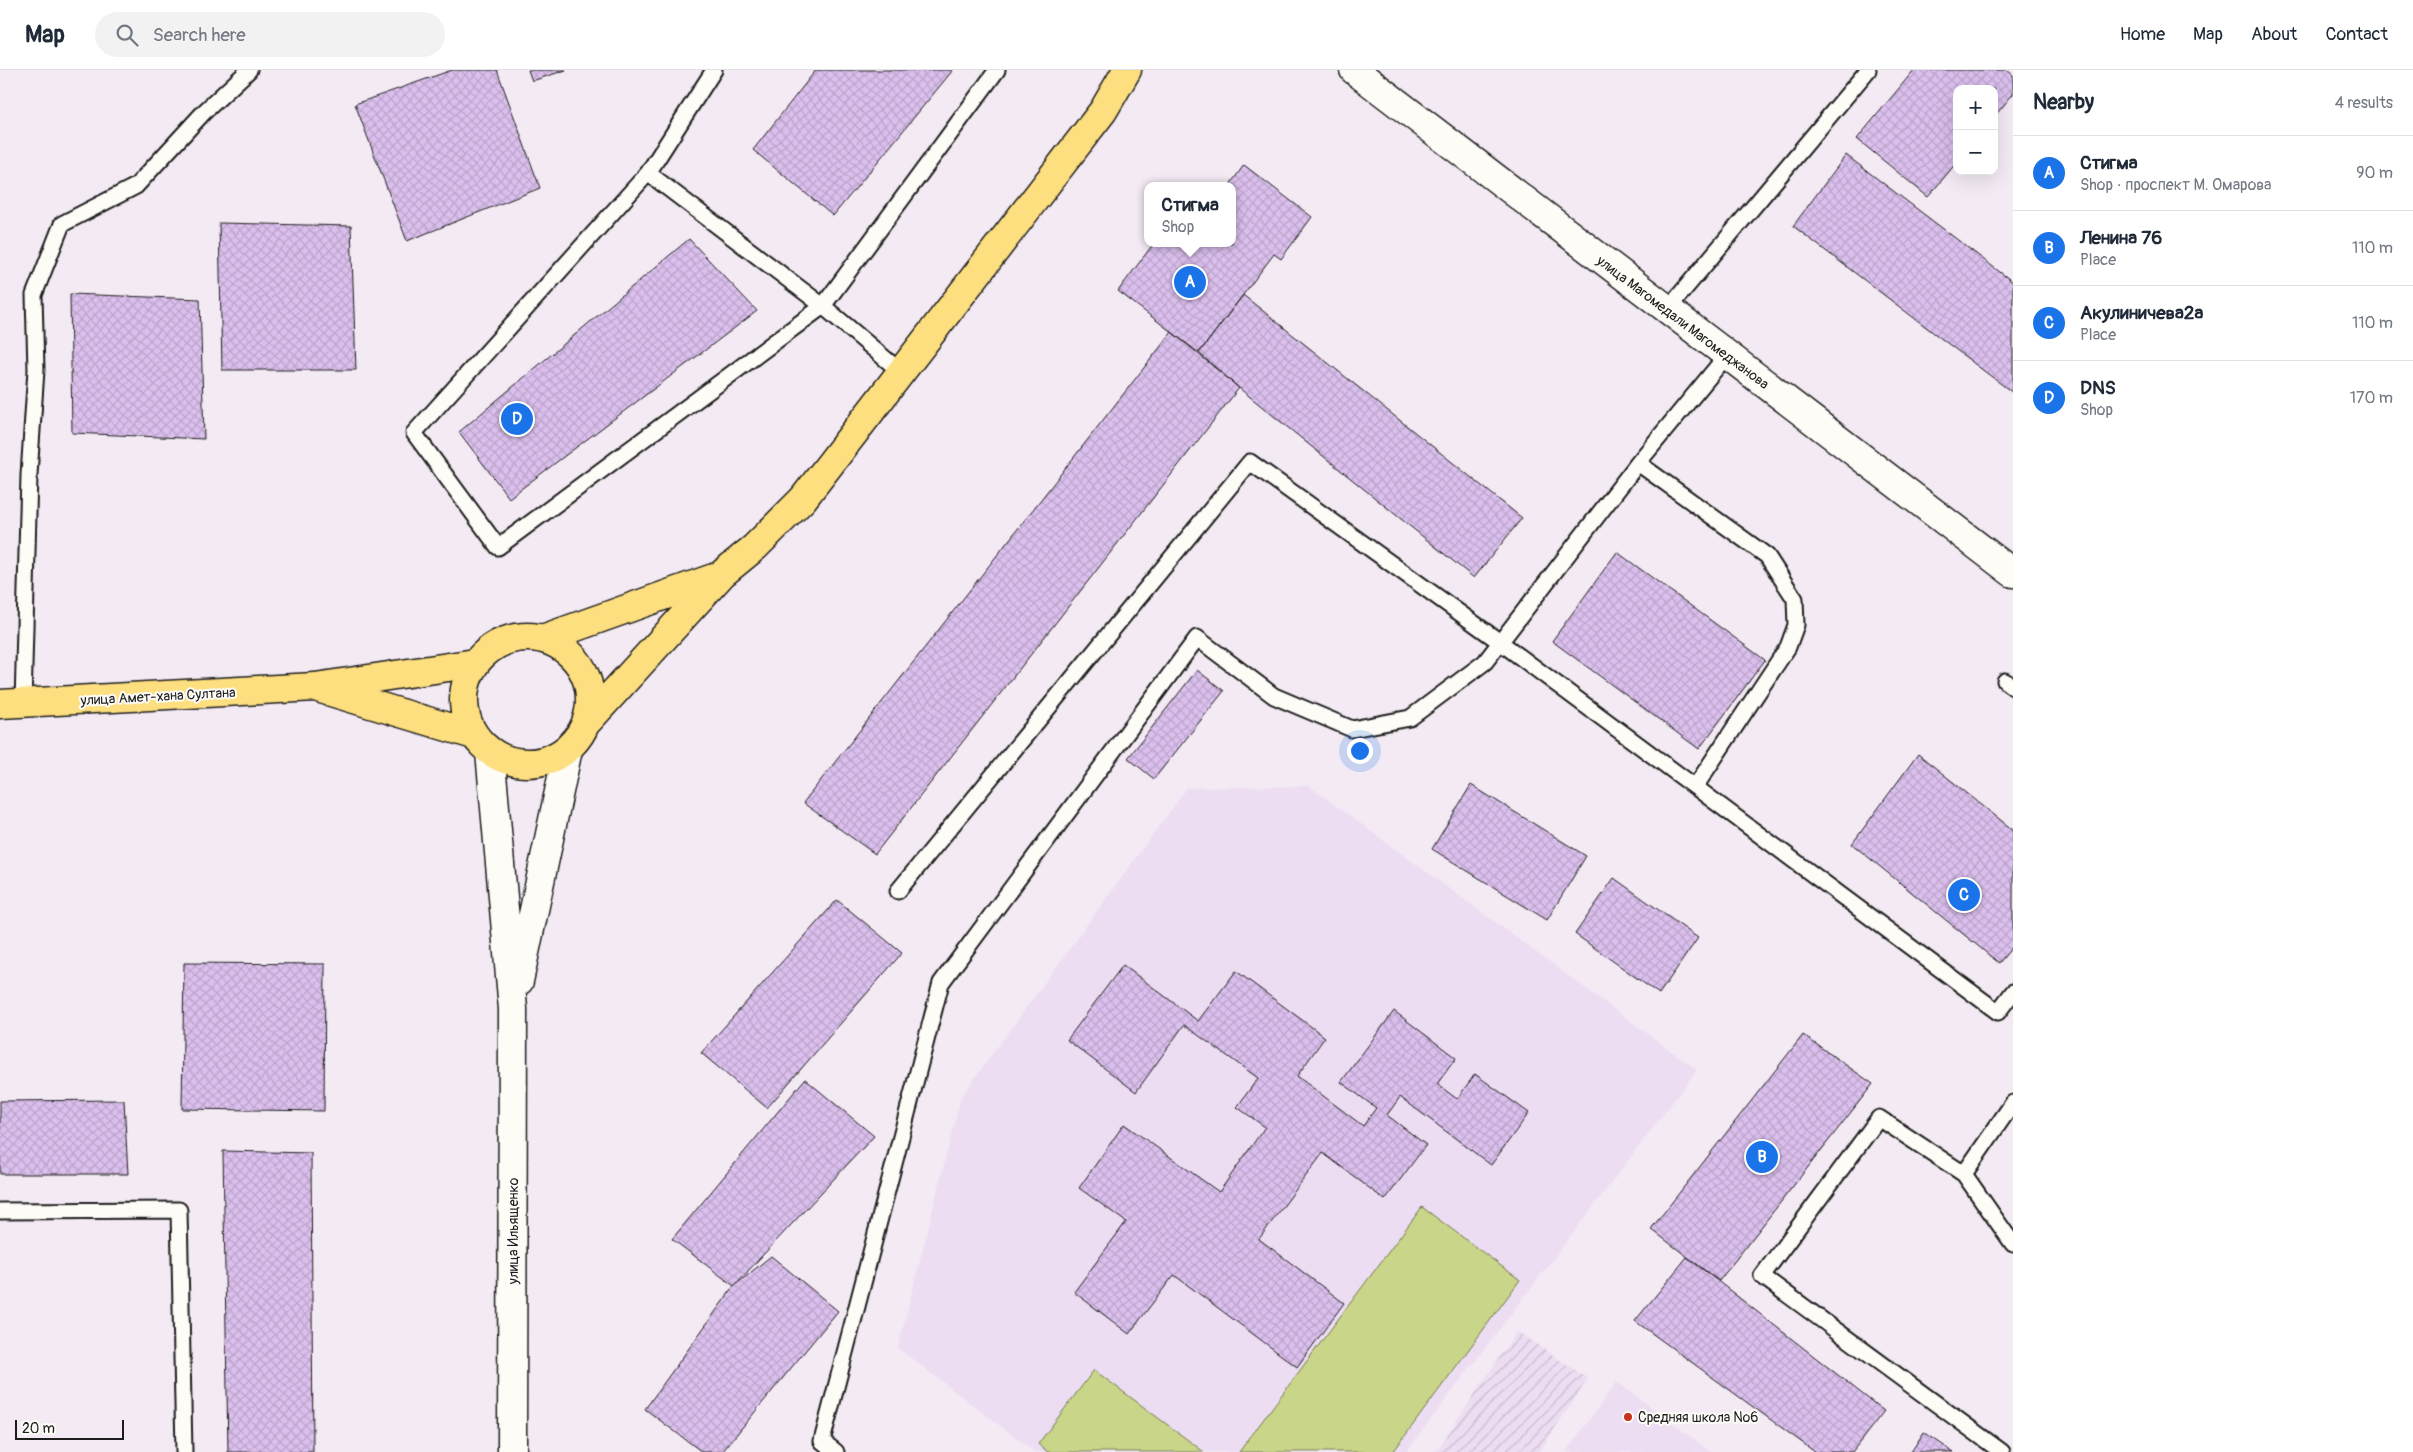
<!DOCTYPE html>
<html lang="en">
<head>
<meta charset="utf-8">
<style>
  :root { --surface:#fff; --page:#f2f2f3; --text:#1f2937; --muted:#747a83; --line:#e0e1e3; --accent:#1a73e8 }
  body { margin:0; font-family:Pangolin,sans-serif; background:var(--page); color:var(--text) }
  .controls { position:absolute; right:15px; top:15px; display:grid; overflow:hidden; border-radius:10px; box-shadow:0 5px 20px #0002 }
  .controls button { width:45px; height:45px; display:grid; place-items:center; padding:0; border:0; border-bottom:1px solid var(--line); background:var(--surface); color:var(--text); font:25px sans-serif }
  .scale { position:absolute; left:15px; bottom:12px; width:109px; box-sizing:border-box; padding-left:5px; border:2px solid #1c1c1c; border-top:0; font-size:14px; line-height:18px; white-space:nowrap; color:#1c1c1c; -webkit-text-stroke:4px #fdfcf7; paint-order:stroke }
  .you { position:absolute; left:1359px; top:680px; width:18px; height:18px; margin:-12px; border:4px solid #fff; border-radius:50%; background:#1a73e8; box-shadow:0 0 0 8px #1a73e833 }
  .badge { display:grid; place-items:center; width:32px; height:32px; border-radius:50%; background:var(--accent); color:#fff; font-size:16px; font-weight:700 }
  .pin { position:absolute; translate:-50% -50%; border:2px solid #fff; box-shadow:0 1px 5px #0006 }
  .popup { position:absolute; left:1144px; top:112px; width:92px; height:65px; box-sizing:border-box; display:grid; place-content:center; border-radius:10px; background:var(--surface); filter:drop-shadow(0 1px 4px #0005); font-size:16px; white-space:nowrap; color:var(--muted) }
  .popup b { font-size:19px; color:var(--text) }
  .popup::after { content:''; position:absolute; left:50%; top:100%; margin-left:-10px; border:10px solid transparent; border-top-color:var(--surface) }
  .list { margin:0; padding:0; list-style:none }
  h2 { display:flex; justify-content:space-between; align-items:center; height:65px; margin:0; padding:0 20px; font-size:21px }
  h2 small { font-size:16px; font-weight:400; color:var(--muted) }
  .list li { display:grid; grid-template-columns:32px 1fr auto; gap:15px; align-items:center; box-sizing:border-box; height:75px; padding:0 20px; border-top:1px solid var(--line) }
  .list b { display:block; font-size:19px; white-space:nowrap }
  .list p { margin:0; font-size:16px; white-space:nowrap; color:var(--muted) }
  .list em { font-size:16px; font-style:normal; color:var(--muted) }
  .icon { flex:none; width:28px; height:28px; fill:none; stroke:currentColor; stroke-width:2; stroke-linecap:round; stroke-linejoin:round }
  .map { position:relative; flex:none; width:2013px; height:1382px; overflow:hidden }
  header { display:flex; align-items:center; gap:30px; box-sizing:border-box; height:70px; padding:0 25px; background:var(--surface); border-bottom:1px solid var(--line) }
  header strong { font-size:24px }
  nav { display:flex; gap:28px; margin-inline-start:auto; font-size:18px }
  .search { width:350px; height:45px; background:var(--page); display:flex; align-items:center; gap:12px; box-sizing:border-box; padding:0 18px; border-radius:28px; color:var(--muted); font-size:19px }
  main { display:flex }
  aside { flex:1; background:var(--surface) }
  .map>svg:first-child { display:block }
  .built { fill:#ecddf2 }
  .industrial { fill:url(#industrial-furrows) }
  .garden { fill:#c9d588; stroke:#727852 }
  .building { fill:url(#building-cross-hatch); stroke:#1c1c1c }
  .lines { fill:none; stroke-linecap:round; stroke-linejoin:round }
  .service-casing { stroke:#1c1c1c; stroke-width:19 }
  .minor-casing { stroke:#1c1c1c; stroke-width:31 }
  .secondary-casing { stroke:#1c1c1c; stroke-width:31 }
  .primary-casing { stroke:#1c1c1c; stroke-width:31 }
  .service { stroke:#fdfcf7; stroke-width:15 }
  .minor { stroke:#fdfcf7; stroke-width:28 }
  .secondary { stroke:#fdfcf7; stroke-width:28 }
  .primary { stroke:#fddf80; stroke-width:28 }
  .poi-dot { fill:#c8321e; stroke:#fdfcf7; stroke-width:2 }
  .labels { text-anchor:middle; stroke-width:4; stroke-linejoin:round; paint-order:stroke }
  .street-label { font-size:14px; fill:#1c1c1c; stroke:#fdfcf7 }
  .poi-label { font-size:14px; fill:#1c1c1c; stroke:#fdfcf7; text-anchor:start }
</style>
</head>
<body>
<header>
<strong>Map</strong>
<div class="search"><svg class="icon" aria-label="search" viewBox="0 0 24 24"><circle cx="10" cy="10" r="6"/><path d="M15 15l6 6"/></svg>Search here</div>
<nav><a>Home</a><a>Map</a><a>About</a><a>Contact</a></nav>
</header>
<main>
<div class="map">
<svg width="2013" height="1382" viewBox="0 0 2013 1382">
  <defs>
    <pattern id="industrial-furrows" width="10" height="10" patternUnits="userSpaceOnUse" patternTransform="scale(1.25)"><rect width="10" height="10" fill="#ecddf2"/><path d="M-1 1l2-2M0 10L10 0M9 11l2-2" fill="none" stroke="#cabdcf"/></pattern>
    <pattern id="building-cross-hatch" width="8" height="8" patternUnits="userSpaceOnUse" patternTransform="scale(1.25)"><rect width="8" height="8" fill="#dbbfed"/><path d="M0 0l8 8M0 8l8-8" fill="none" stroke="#bba4cb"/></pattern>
  </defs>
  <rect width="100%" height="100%" fill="#f3eaf4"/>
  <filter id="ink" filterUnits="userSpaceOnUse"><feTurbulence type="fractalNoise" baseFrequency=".02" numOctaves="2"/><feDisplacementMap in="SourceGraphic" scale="10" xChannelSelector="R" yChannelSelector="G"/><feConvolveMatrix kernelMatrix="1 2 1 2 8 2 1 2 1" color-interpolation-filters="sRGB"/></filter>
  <g filter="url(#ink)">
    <path class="built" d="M1309 716 1697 1000 1406 1382H1035L898 1278 961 1027 1187 718Z
      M1617 1312 1711 1382H1566Z"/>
    <path class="industrial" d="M1517 1261 1588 1309 1539 1382H1436Z"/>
    <path class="garden" d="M1422 1137 1520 1210 1393 1382H1239Z
      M1094 1300 1204 1382H1048L1038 1374Z"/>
    <path class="building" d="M452 0H497L540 118 407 171 355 34Z
      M528 0H566L532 11Z
      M816 0H953L833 146 753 80Z
      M1914 0H2007L2013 5V24L1994 47V19H1957V92L1928 127 1857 69Z
      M1846 85 2013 212V323L1793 156Z
      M1244 95 1312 147 1281 189 1274 184 1199 283 1118 221 1154 173H1232V116H1229Z
      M219 153 351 156 356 300H222Z
      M689 169 757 241 509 428 459 362Z
      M70 224 200 229 204 369 72 363Z
      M1243 225 1522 448 1474 508 1239 318 1199 283Z
      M1172 262 1239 318 875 784 803 733Z
      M1617 482 1765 590 1699 679 1552 571Z
      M1197 600 1224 621 1154 709 1128 688Z
      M1918 684 2013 760V876L1999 893 1852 774Z
      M1471 715 1586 786 1547 850 1432 779Z
      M1614 808 1698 868 1659 924 1575 864Z
      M837 830 902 883 767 1038 701 983Z
      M184 893 325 894 324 1041 182 1039Z
      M1123 895 1198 951 1236 901 1325 967 1297 1006 1363 1056 1376 1038 1341 1012 1394 941 1456 988 1437 1014 1457 1029 1475 1004 1529 1043 1491 1095 1400 1027 1387 1045 1426 1075 1385 1130 1323 1083 1259 1169 1344 1233 1297 1297 1174 1205 1129 1264 1074 1222 1126 1152 1079 1118 1124 1054 1219 1122 1265 1057 1237 1037 1258 1008 1184 955 1136 1022 1067 970Z
      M1803 965 1873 1014 1719 1211 1651 1159Z
      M805 1009 874 1066 734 1216 672 1169Z
      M124 1030 128 1104H0V1031Z
      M223 1081 311 1083 313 1382H228Z
      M771 1186 838 1241 722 1382H702L645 1339 734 1216Z
      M1687 1187 1884 1341 1852 1382H1815L1635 1251Z
      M1924 1362 1953 1382H1911Z"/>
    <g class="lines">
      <defs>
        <path id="service" d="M648 103 714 0
          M1667 240 1868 0
          M902 303 823 236 648 103 414 363 498 477 823 236 997 0
          M1638 393 1767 486 1795 529 1796 555 1788 577 1695 717
          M2005 611 2013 617
          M23 634 29 405 36 300 34 225 62 154 136 116 204 42 249 0
          M898 821 1250 392 1500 572 1998 942 2013 922
          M1964 1104 2013 1174
          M0 1141 179 1140 184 1382
          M836 1382 822 1371 941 913 1197 568 1274 626 1352 659 1410 648 1485 592 1638 393 1727 285
          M2002 1382 1762 1206 1879 1048 1964 1104 2013 1033"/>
        <path id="minor" d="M490 682 513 939 512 1382
          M519 911 568 679"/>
        <path id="secondary" d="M1354 0 2013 503"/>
        <path id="primary" d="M464 630a63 63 0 1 1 126 0a63 63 0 1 1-126 0Z
          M545 568 719 506
          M321 619 474 665
          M0 634 315 617 475 593
          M587 652 722 504 755 477 803 429 1103 41 1127 0"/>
      </defs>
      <use href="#service" class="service-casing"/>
      <use href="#minor" class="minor-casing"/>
      <use href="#secondary" class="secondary-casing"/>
      <use href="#primary" class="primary-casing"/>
      <use href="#service" class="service"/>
      <use href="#minor" class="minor"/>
      <use href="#secondary" class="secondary"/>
      <use href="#primary" class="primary"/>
    </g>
  </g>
  <circle class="poi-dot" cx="1628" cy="1347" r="5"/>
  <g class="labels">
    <g class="street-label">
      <text transform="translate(1683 252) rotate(37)" y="5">улица Магомедали Магомеджанова</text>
      <text transform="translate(158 626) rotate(-3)" y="5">улица Амет-хана Султана</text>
      <text transform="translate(513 1161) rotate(-90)" y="5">улица Ильященко</text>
    </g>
    <g class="poi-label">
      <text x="1638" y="1352">Средняя школа №6</text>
    </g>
  </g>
</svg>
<div class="controls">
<button>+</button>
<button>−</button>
</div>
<div class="scale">20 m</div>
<div class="you"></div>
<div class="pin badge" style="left:1190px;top:212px">A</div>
<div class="popup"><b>Стигма</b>Shop</div>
<div class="pin badge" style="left:1762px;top:1087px">B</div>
<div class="pin badge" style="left:1964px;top:825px">C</div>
<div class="pin badge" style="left:517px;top:349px">D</div>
</div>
<aside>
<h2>Nearby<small>4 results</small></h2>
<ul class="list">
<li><span class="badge">A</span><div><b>Стигма</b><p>Shop · проспект М. Омарова</p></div><em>90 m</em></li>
<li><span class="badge">B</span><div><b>Ленина 76</b><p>Place</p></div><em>110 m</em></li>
<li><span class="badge">C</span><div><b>Акулиничева2а</b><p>Place</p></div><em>110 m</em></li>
<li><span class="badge">D</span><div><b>DNS</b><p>Shop</p></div><em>170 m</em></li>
</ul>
</aside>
</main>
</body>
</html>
